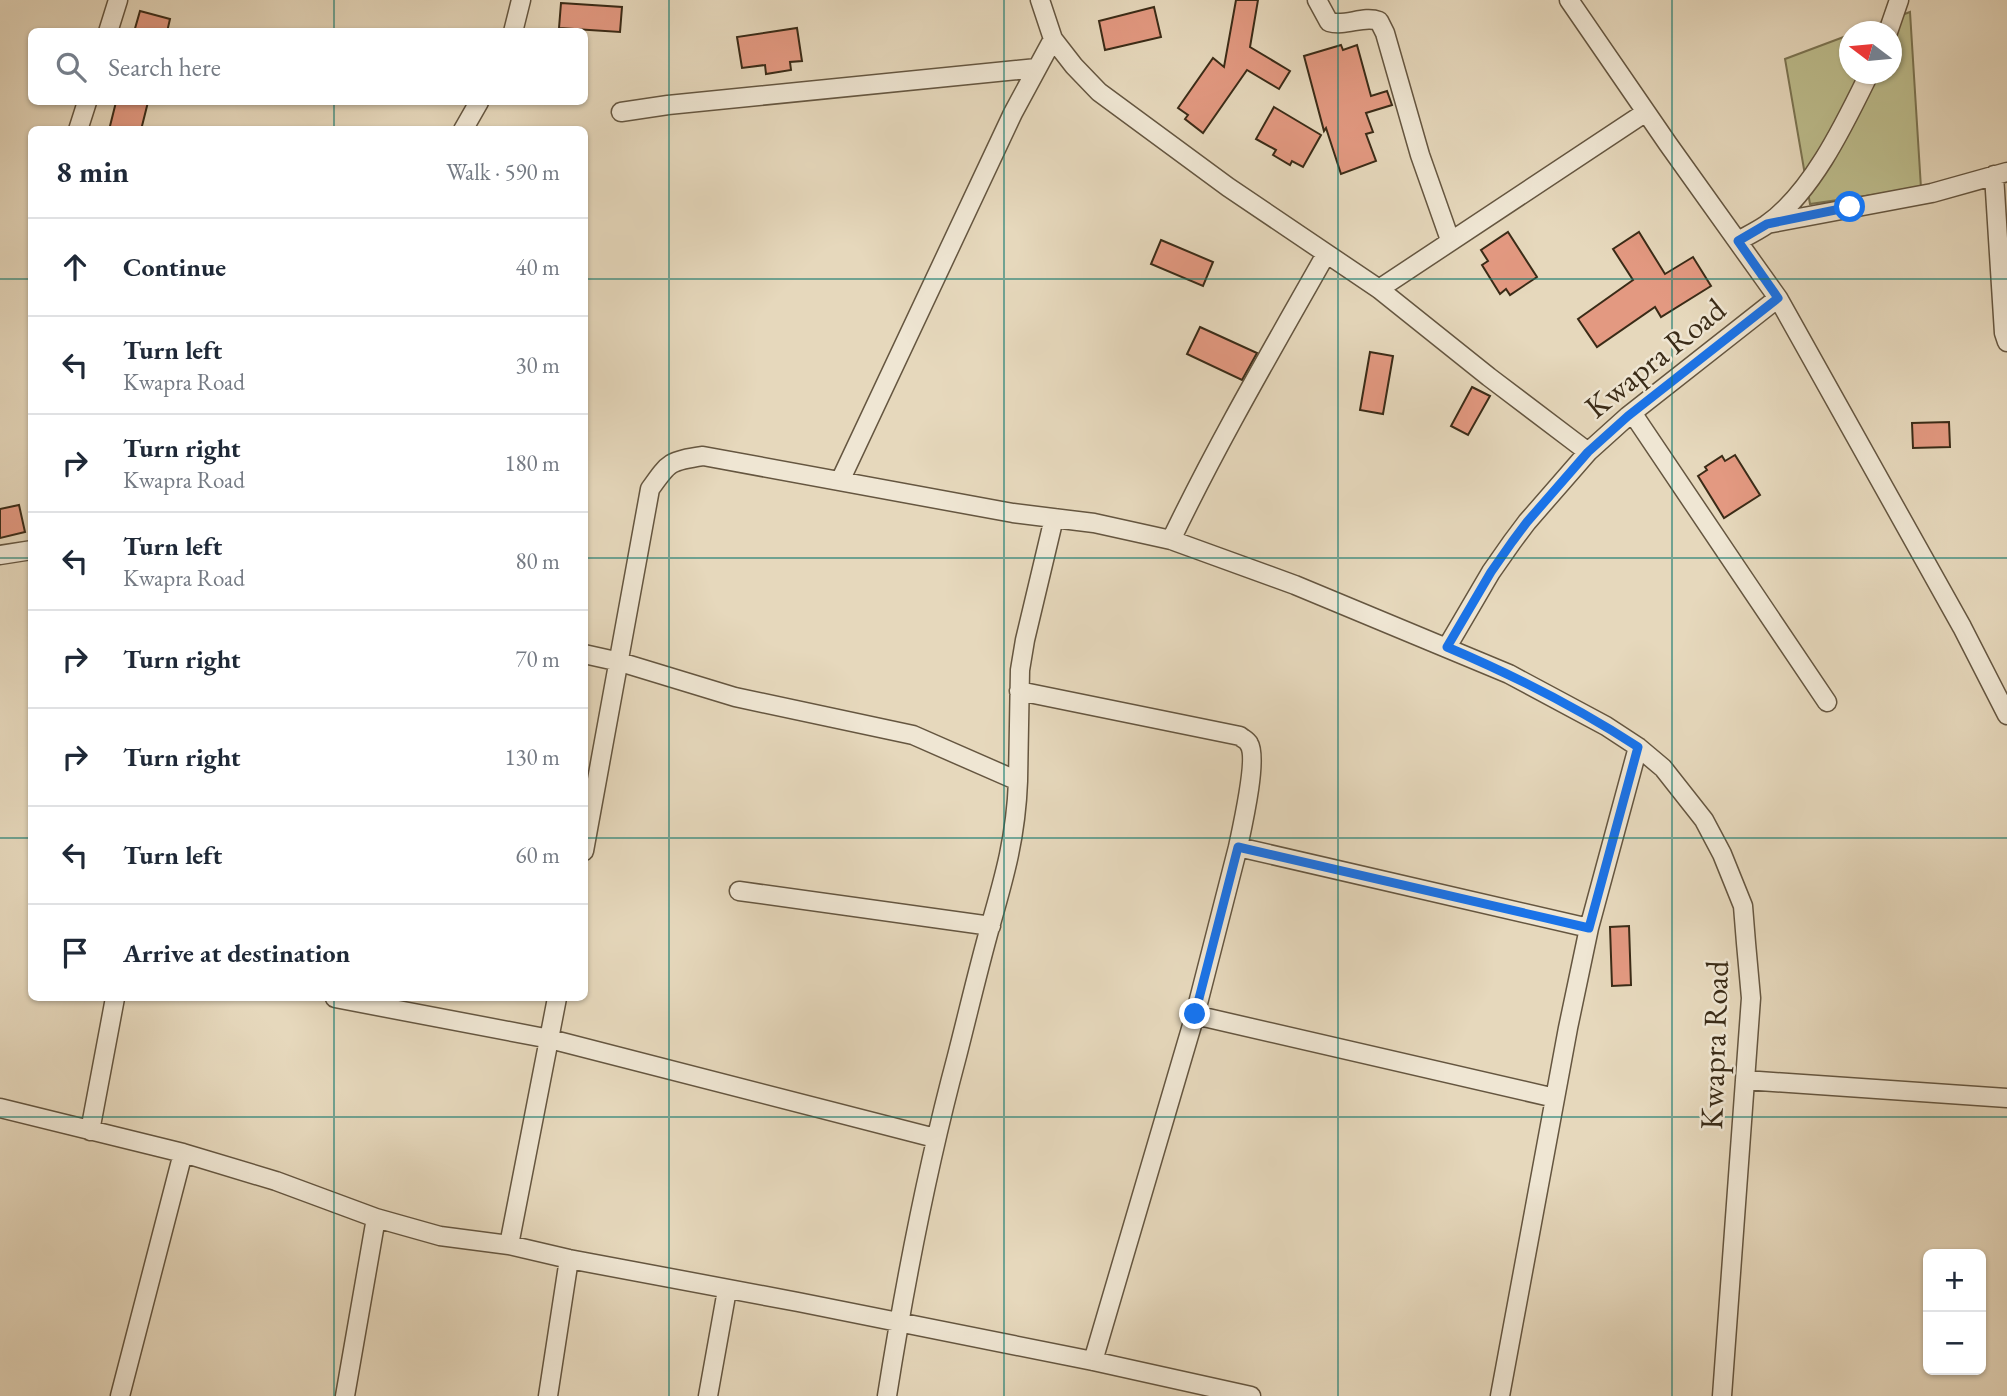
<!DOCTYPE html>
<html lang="en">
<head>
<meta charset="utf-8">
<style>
  :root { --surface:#fff; --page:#f2f2f3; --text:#1f2937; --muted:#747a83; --line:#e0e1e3 }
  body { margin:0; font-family:"EB Garamond",serif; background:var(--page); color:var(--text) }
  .controls { position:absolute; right:21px; bottom:21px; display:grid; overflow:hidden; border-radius:10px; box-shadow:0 2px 5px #0004 }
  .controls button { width:63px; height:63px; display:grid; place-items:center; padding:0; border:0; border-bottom:2px solid var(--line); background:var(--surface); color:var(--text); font:35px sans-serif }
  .compass { position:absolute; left:1839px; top:21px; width:63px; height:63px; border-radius:50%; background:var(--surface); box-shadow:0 2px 5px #0004; rotate:286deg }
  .stop { position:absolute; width:21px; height:21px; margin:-16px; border:5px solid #1a73e8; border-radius:50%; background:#fff }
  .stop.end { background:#1a73e8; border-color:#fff; box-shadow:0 2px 7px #0008 }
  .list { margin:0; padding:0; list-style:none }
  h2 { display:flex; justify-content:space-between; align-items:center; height:91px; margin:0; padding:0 28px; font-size:30px }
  h2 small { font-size:23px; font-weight:400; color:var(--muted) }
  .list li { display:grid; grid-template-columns:46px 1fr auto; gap:21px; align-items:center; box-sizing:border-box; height:98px; padding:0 28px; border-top:2px solid var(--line) }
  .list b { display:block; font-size:26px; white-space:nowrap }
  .list p { margin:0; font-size:23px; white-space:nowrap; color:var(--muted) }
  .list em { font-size:23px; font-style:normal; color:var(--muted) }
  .icon { flex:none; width:38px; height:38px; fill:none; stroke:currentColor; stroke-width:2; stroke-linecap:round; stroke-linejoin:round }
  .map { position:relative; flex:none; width:2007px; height:1396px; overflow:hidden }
  .search { position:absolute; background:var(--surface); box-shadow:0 2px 5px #0004; left:28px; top:28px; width:560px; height:77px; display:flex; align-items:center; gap:18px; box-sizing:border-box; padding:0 24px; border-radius:10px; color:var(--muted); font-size:26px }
  .panel { position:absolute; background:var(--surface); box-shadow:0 2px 5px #0004; left:28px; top:126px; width:560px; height:875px; border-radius:10px }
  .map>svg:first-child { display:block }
  .green { fill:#bcbc8c; stroke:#7b7452; stroke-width:2 }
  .building { fill:#e39981; stroke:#3a2b17; stroke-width:2 }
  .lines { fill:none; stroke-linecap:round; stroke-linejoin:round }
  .street-casing { stroke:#655640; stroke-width:21 }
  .street { stroke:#efe6d3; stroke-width:18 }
  .route { stroke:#1a73e8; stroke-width:9 }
  .grid { fill:none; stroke:#0f766e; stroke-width:2; stroke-opacity:0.55 }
  .labels { text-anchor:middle; stroke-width:5; stroke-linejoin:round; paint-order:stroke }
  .street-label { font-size:32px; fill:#3a2b17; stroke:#efe6d3 }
</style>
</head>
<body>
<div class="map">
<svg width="2007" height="1396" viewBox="0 0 2007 1396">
  <rect width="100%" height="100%" fill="#e6d8bc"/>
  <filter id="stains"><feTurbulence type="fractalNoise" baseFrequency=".00286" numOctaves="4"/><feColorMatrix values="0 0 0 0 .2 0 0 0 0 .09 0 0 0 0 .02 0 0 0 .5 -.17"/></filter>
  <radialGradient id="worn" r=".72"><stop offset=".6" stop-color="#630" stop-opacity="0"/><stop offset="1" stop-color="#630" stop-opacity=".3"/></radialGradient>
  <path class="green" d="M1910 12 1921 188 1810 204 1785 59 1849 35 1850 74H1892V32L1858 31Z"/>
  <path class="building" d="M1236 0H1258L1250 47 1290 71 1279 89 1247 70 1203 133 1185 119 1188 115 1178 108 1213 58 1224 67Z
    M561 3 622 7 620 32 559 28Z
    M1154 7 1161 37 1105 50 1099 21Z
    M140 11 170 19 167 32H134Z
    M797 28 802 61 790 62 791 70 766 74 765 65 742 68 737 37Z
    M1341 45 1343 50 1357 45 1371 96 1387 91 1392 105 1366 113 1373 132 1366 134 1376 161 1341 174 1326 128 1324 131 1304 56Z
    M116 102H148L141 130H109Z
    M1274 107 1321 135 1303 167 1292 161 1290 165 1273 155 1276 150 1256 139Z
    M1508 232 1537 277 1510 295 1506 289 1500 294 1482 265 1488 261 1481 250Z
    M1639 232 1665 274 1693 257 1711 286 1661 317 1655 307 1597 347 1578 319 1633 280 1613 249Z
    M1161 240 1213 262 1203 286 1151 264Z
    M1200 327 1257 353 1242 380 1187 354Z
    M1370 352 1393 356 1383 414 1360 410Z
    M1472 387 1490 396 1468 435 1451 426Z
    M1949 422 1950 447 1913 448 1912 423Z
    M1735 455 1760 495 1724 518 1698 476 1707 470 1705 467 1722 456 1725 461Z
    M19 505 25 532 0 538V509Z
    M1629 926 1631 985 1612 986 1610 927Z"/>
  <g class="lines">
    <defs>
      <path id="street" d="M1040 0 1053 39 1074 66 1099 92 1228 187 1379 289 1489 377 1588 452
        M1317 0 1329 22C1346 27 1363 15 1379 21L1385 33 1420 155 1450 240
        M1569 0 1668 144 1778 298 1962 627 2007 715
        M108 32 118 0
        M513 32 521 0
        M1888 32 1899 0
        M621 112 668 105 1037 68
        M78 130 87 102
        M463 130 479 102
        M1994 175 2004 333 2007 342
        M1767 224 1932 193 2007 172
        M1738 241C1747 236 1757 231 1766 225 1812 193 1845 123 1869 74
        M1379 289 1646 112
        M1633 414 1827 702
        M840 481 1013 113 1053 39
        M1171 540C1218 442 1273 348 1326 254
        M0 555 32 550
        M1447 647 1491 572 1512 542 1527 522 1588 452 1628 416 1778 298
        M584 654 620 662 735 697 913 735 1018 781C1016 836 1005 875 990 927 978 970 968 1013 957 1056 927 1168 905 1282 887 1396
        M1019 691 1240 736C1243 739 1247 740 1249 744 1258 758 1242 828 1238 847
        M1018 781 1020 670 1025 640 1054 518
        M584 851 650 489C669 462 669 461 703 456L1013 513 1094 523 1171 540 1295 585 1509 674 1606 726 1638 747 1663 768 1704 820 1722 854 1743 906 1746 943 1751 998 1722 1396
        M739 891 991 926
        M335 998 550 1039 935 1138
        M1745 1080 2007 1098
        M1555 1098 1195 1015 1238 847 1589 928
        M0 1108 183 1153 276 1181 376 1218 440 1236 509 1245 569 1259 798 1302 1093 1361 1251 1396
        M90 1131 115 998
        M509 1245 557 998
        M1093 1361 1195 1015
        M120 1396 183 1153
        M345 1396 376 1218
        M548 1396 569 1259
        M708 1396 727 1290
        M1500 1396 1568 1028 1589 928 1638 747"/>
    </defs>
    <use href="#street" class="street-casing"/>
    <use href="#street" class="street"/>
  </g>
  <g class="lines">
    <path class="route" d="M1195 1014 1238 847 1589 928 1638 747C1578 708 1513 675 1447 647L1491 572 1512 542 1527 522 1588 452 1628 416 1778 298 1738 241 1767 224 1850 207"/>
  </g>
  <path class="grid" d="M334 0V32M669 0V1396M1004 0V1396M1338 0V1396M1672 0V1396M334 102V130M0 279H32M584 279H2007M0 558H32M584 558H2007M0 838H32M584 838H2007M334 998V1396M0 1117H2007"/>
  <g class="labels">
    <g class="street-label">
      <text transform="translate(1655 358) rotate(-39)" y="11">Kwapra Road</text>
      <text transform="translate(1714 1045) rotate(-88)" y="11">Kwapra Road</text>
    </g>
  </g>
  <rect width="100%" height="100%" filter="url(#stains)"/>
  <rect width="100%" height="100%" fill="url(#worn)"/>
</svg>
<div class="controls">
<button>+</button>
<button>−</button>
</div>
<svg class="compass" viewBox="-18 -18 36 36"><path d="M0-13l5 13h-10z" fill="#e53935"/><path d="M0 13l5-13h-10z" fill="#747a83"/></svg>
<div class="stop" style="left:1850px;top:207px"></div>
<div class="stop end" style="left:1195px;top:1014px"></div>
<div class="search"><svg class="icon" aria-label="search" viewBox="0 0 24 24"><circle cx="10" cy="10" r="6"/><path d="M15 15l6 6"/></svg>Search here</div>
<section class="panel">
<h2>8 min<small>Walk · 590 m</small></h2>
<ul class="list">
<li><svg class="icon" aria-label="ahead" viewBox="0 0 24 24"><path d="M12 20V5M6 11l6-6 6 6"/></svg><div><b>Continue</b></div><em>40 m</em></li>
<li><svg class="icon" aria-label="left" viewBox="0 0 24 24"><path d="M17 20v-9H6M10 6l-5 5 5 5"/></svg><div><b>Turn left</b><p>Kwapra Road</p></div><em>30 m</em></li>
<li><svg class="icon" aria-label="right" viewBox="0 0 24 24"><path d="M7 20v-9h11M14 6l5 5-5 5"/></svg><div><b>Turn right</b><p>Kwapra Road</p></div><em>180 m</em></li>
<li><svg class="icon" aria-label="left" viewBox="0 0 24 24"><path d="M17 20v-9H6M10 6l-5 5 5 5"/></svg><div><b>Turn left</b><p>Kwapra Road</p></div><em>80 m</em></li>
<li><svg class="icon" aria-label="right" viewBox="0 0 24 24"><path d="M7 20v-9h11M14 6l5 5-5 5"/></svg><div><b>Turn right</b></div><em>70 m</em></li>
<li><svg class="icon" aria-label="right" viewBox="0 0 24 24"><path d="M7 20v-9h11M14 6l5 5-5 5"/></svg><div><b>Turn right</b></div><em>130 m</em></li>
<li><svg class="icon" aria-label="left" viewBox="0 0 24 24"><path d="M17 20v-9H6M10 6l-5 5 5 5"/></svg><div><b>Turn left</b></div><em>60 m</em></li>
<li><svg class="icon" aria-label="arrive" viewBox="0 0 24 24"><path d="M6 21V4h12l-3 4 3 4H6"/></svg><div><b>Arrive at destination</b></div></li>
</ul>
</section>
</div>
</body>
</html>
